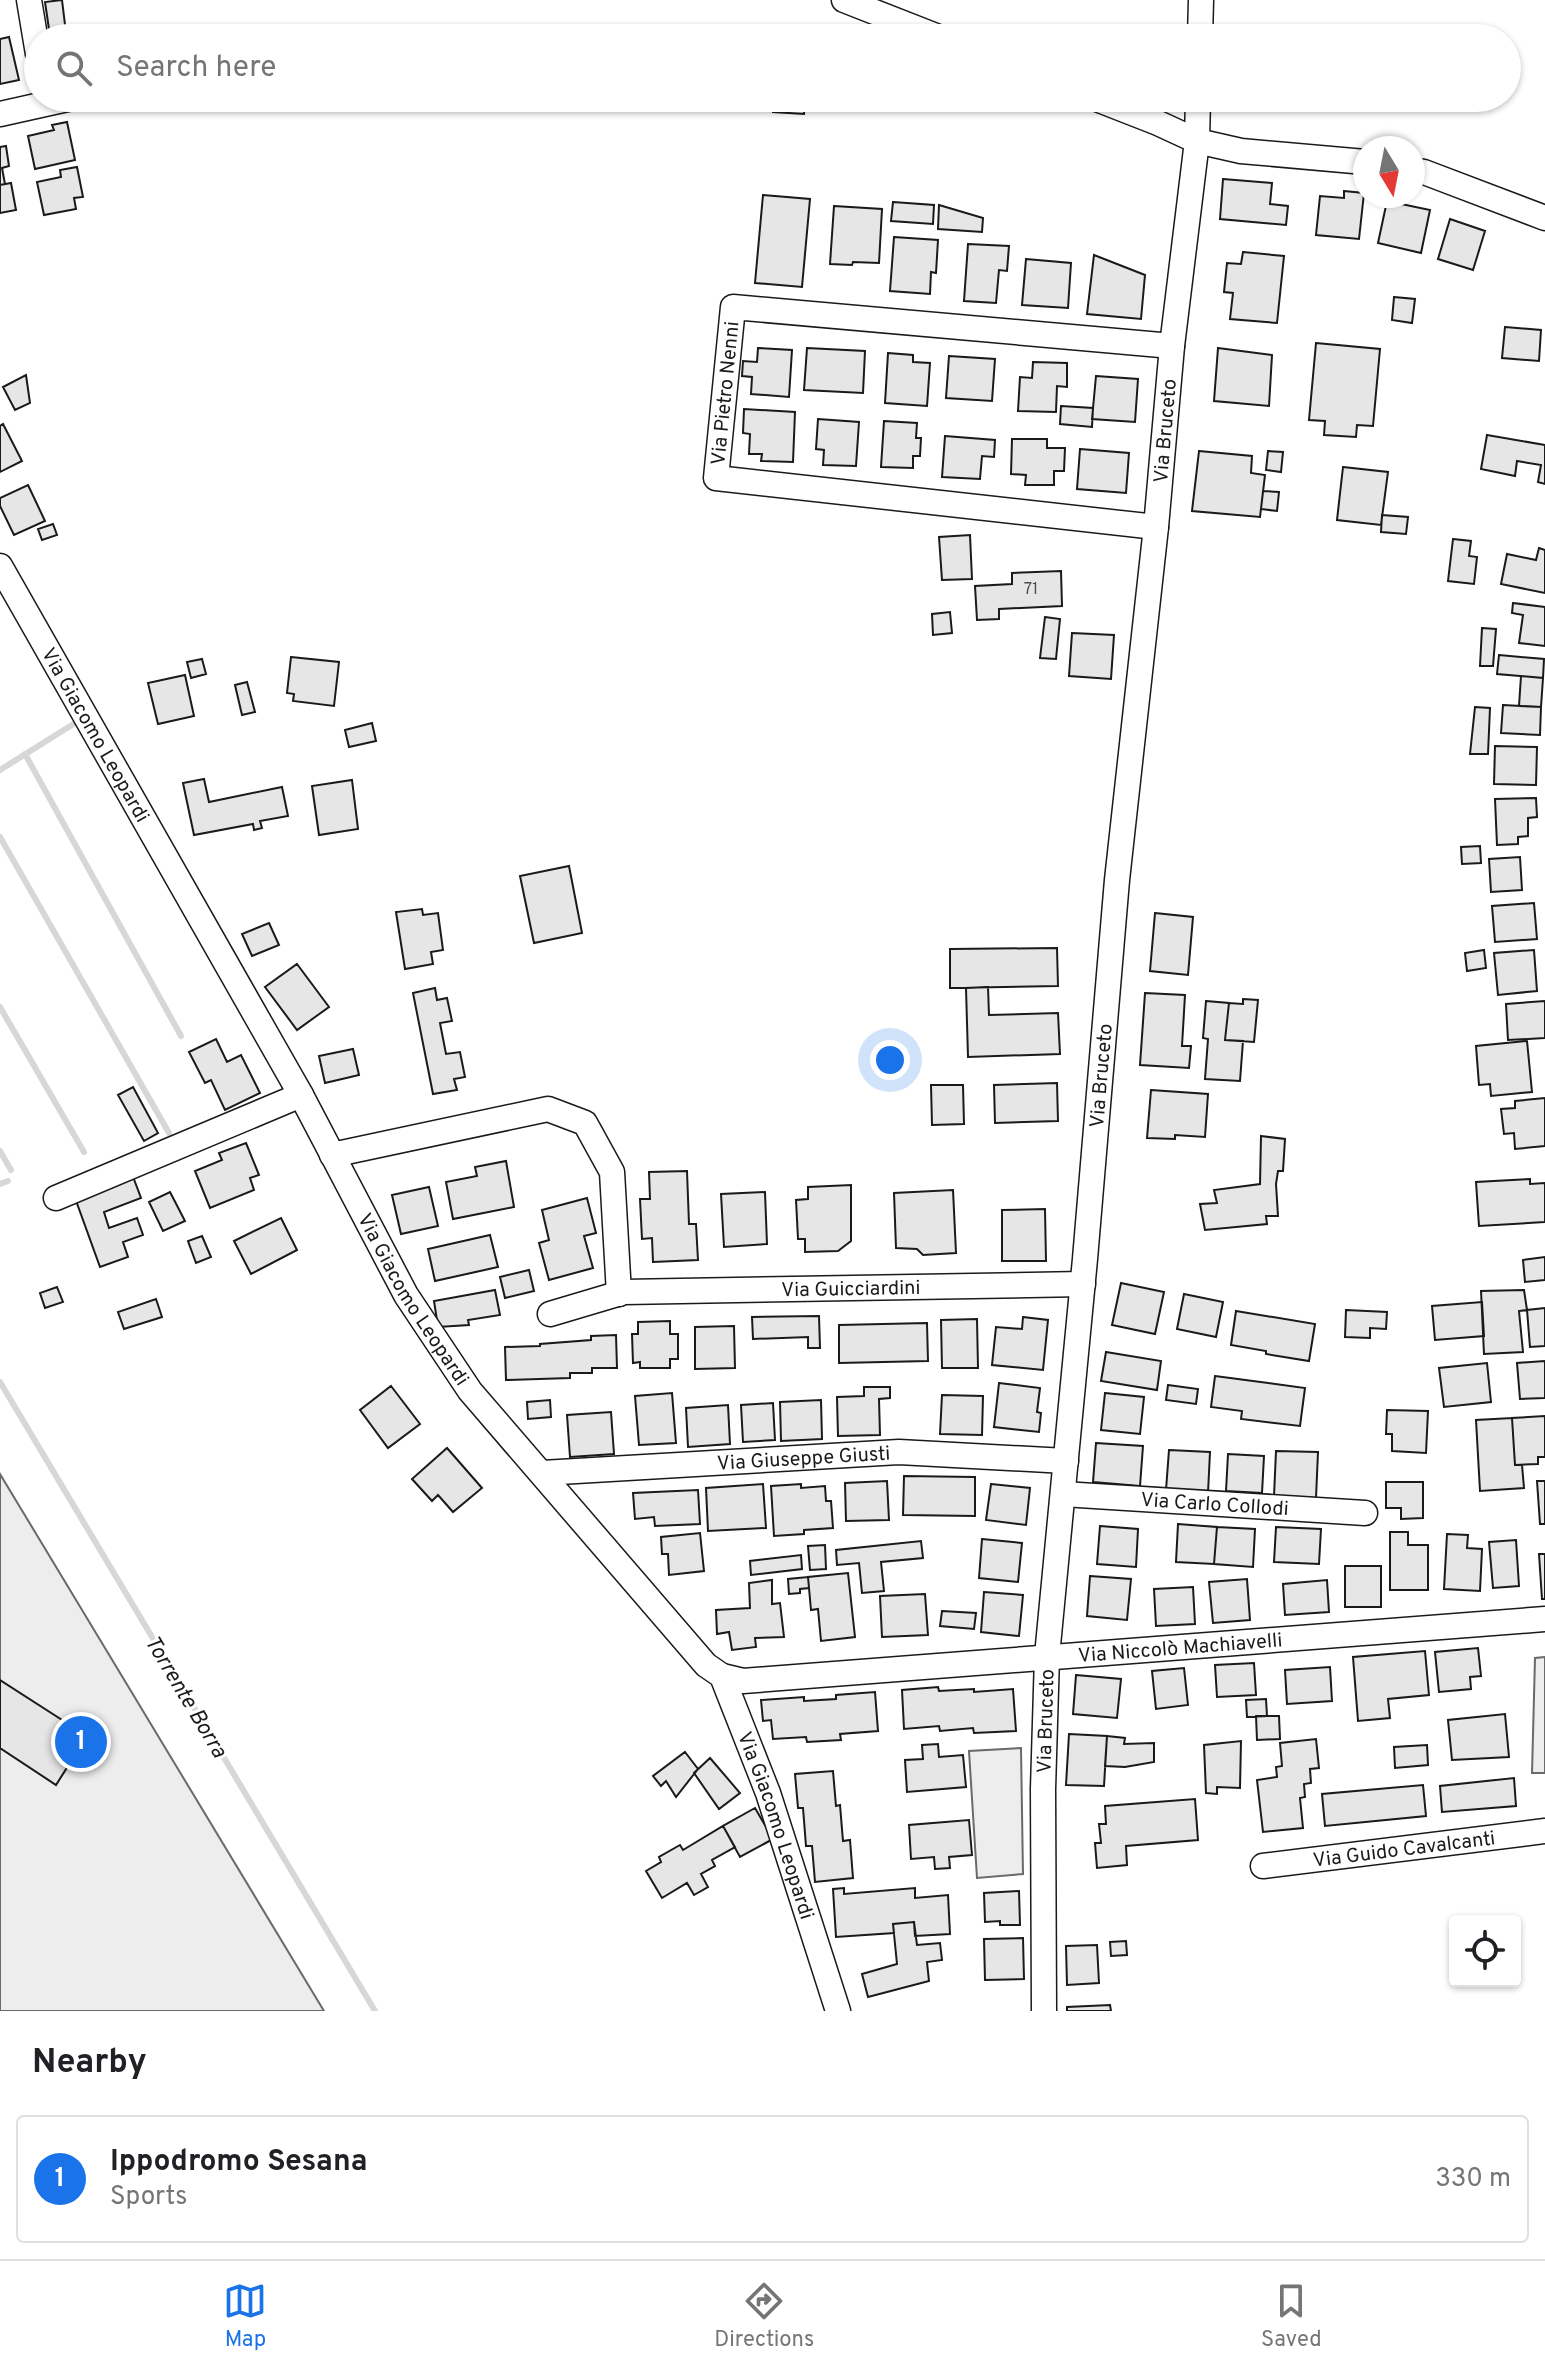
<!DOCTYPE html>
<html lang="en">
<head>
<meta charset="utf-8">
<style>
  :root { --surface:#fff; --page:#f6f6f6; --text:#202124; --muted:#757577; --line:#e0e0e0; --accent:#1a73e8 }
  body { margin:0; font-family:Overpass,sans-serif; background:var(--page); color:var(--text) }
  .controls { position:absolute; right:24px; bottom:24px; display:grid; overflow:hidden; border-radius:8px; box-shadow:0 2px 6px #0004 }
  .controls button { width:72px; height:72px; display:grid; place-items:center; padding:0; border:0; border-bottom:2px solid var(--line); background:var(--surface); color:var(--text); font:40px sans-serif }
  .compass { position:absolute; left:1353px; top:136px; width:72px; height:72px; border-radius:50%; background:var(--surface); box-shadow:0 2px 6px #0004; rotate:170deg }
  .you { position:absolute; left:890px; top:1060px; width:28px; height:28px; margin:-20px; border:6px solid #fff; border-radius:50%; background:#1a73e8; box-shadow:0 0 0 12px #1a73e833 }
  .badge { display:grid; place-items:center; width:52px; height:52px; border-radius:50%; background:var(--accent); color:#fff; font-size:26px; font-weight:700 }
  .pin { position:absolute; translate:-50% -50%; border:4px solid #fff; box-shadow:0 2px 8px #0006 }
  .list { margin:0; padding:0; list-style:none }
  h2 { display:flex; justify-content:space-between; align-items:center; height:104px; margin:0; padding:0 32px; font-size:34px }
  h2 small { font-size:26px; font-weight:400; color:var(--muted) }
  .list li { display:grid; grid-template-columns:52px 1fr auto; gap:24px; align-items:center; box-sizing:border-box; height:128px; margin:0 16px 16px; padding:0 16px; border:2px solid var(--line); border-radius:8px }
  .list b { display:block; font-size:30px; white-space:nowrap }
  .list p { margin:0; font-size:26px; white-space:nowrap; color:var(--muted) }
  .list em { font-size:26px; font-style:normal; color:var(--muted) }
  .icon { flex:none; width:44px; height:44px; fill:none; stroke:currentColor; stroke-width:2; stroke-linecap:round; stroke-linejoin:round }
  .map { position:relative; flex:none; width:1545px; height:2011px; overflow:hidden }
  .search { position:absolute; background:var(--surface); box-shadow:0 2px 6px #0004; left:24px; right:24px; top:24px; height:88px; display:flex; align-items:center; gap:20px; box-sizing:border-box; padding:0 28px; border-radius:44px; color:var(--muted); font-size:30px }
  .sheet { height:248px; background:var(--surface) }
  nav { display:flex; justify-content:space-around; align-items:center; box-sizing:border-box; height:112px; border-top:2px solid var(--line); background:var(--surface); font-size:22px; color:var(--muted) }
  nav a { display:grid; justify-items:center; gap:4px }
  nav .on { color:var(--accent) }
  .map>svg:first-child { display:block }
  .built { fill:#ededed; stroke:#6a6a6a; stroke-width:2 }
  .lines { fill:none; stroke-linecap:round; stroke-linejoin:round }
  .stream { stroke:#d7d7d7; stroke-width:6 }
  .building { fill:#e6e6e6; stroke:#1a1a1a; stroke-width:2 }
  .minor-casing { stroke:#1a1a1a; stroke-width:27 }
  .minor { stroke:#fff; stroke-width:24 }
  .labels { text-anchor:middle; stroke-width:6; stroke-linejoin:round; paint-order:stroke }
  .number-label { font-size:16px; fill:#4d4d4d }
  .street-label { font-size:20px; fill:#1a1a1a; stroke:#fff }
  .water-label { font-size:22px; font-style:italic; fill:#1a1a1a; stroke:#fff }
</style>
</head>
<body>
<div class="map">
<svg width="1545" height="2011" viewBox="0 0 1545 2011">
  <rect width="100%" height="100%" fill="#fff"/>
  <path class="built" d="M0 1474 324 2011H0Z
    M1545 1657V1773H1532L1535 1658Z
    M1021 1748 1023 1874 977 1878 969 1751Z"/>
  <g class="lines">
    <path class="stream" d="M25 754 181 1036
      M0 770 75 723
      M0 837 169 1133
      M0 1007 84 1152
      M0 1151 11 1170
      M0 1184 8 1181
      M0 1382 375 2011"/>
  </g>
  <path class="building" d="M62 0 66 33 50 36 45 2Z
    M9 37 19 80 0 84V39Z
    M774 98H805L804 114 773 112Z
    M67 122 75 160 35 169 28 136 54 130 52 125Z
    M6 146 9 166 2 168 5 184 0 185V147Z
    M77 167 83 197 74 198 76 209 44 215 37 182 61 177 60 170Z
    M1223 179 1272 183 1270 204 1288 206 1286 225 1220 219Z
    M11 183 16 210 0 213V185Z
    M1344 191 1364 193 1359 239 1316 235 1320 196 1344 198Z
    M763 195 810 199 802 287 755 283Z
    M1387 201 1430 210 1421 253 1378 243Z
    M893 202 934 205 933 224 891 221Z
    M939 205 983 218 982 232 938 229Z
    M834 206 882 209 879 263 853 262 852 265 830 264Z
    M1450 219 1485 231 1473 270 1438 259Z
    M894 237 938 240 936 273 931 272 930 294 890 291Z
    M968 244 1009 246 1007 271 999 270 996 303 964 301Z
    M1243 252 1284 256 1277 323 1230 319 1233 293 1224 292 1227 263 1241 264Z
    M1094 255 1145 275 1141 319 1087 314Z
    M1026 259 1071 263 1068 308 1022 305Z
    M1394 297 1415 299 1412 323 1392 320Z
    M1505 327 1541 330 1539 361 1502 358Z
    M1316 343 1380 349 1373 426 1357 425 1356 437 1324 435 1325 421 1309 420Z
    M758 348 792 350 789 397 751 394 752 377 742 376 743 361 757 362Z
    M807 348 865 351 863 393 804 390Z
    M1218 348 1272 355 1269 406 1214 401Z
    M888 353 913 355V362L930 363 927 406 885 403Z
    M949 356 995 359 992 401 946 398Z
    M1033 362 1067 363V387L1057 386 1056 412 1018 411 1020 377 1032 378Z
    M26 375 30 403 15 410 3 387Z
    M1096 376 1138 379 1135 422 1092 419Z
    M1061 406 1093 408 1092 427 1060 424Z
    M744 409 795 412 793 462 761 461 762 454H749L750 434 743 433Z
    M818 419 859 422 856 466 823 465 824 450 816 449Z
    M884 421 917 423 916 438H921L920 456H913V468L881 467Z
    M3 424 22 461 0 472V426Z
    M1487 435 1545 445V484L1538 482 1541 465 1517 461 1515 476 1481 469Z
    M945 436 995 440 994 457 982 456 980 479 942 477Z
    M1012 439H1047V448H1065L1064 471H1054V485H1025L1026 475 1011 474Z
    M1080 449 1129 453 1126 493 1077 489Z
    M1199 451 1252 456 1251 473 1265 475 1260 517 1192 511Z
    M1268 451 1283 452 1281 472 1266 470Z
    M1343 467 1388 472 1381 525 1337 520Z
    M28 485 45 521 14 535 0 506V498Z
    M1263 491 1279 492 1277 511 1261 509Z
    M1382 515 1408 517 1406 534 1381 532Z
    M53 524 57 535 42 540 38 529Z
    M970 535 972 579 942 580 939 537Z
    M1453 539 1471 541 1469 556 1477 557 1474 584 1448 581Z
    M1539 548 1545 550V593L1501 584 1507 554 1536 560Z
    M1061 571 1062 606 999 609V619L977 620 975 586 1012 584V573Z
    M1513 603 1545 607V646L1519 643 1523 615 1512 613Z
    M950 612 952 633 933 635 932 614Z
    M1045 617 1060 619 1056 659 1040 658Z
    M1482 628 1496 629 1493 666H1480Z
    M1072 633 1114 635 1111 679 1069 676Z
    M1499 655 1544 659 1543 678 1497 674Z
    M291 657 339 662 334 706 293 701 294 694 287 693Z
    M202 659 206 674 191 678 187 662Z
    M185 675 194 716 158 724 148 683Z
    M1521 676 1543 678 1541 707 1519 706Z
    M247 682 255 712 242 715 235 685Z
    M1503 705 1541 707 1540 735 1501 733Z
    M1475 707 1490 708 1488 754H1470Z
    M372 723 376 741 349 747 345 730Z
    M1495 746 1537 747 1536 785 1494 784Z
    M204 779 209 802 282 787 288 816 260 821 262 828 254 830 253 824 194 835 183 783Z
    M352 780 358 829 319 835 312 786Z
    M1536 798 1537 817 1528 818V836L1518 837V844L1497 845 1495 799Z
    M1480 846 1481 863 1462 864 1461 847Z
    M1520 857 1522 890 1491 892 1489 859Z
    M569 866 582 933 534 943 520 876Z
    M1534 903 1537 939 1495 942 1492 906Z
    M422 909 423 915 438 913 443 950 431 952 433 964 405 969 396 912Z
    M1155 913 1193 917 1188 975 1150 971Z
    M269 923 279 945 252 956 242 934Z
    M1057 948 1058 986 950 988V949Z
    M1484 950 1486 968 1467 971 1465 953Z
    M1534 950 1537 991 1498 995 1494 953Z
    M297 964 329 1007 297 1030 265 987Z
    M988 987 989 1015 1058 1013 1060 1054 968 1057 966 988Z
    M435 988 437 1000 447 998 452 1021 440 1023 446 1054 460 1052 465 1077 454 1079 457 1090 433 1094 413 993Z
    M1145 993 1185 995 1182 1046H1191L1189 1068 1140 1065Z
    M1243 999 1258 1000 1254 1042 1225 1040 1229 1003 1243 1004Z
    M1206 1001 1229 1003 1225 1040 1243 1041 1240 1081 1205 1079 1208 1039 1203 1038Z
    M1545 1001V1038L1508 1040 1506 1004Z
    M216 1039 227 1062 241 1055 260 1093 225 1110 211 1080 205 1083 189 1052Z
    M1527 1041 1532 1092 1491 1096 1490 1084 1479 1085 1476 1046Z
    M353 1049 359 1075 325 1083 319 1056Z
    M1057 1083 1058 1121 995 1123 994 1085Z
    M931 1085H963L964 1124 932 1125Z
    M133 1087 158 1133 144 1141 118 1095Z
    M1151 1090 1208 1094 1205 1137 1175 1135V1139L1147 1138Z
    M1545 1098V1146L1515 1149 1514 1133 1504 1134 1501 1109 1515 1108V1101Z
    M1261 1136 1285 1139 1283 1171H1278L1276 1184 1278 1216H1266L1267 1224 1205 1230 1200 1204 1217 1203 1214 1190 1260 1184Z
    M246 1143 259 1175 250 1178 254 1190 210 1208 195 1171 222 1160 219 1153Z
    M506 1161 514 1207 453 1219 446 1182 477 1176 475 1167Z
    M687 1171 689 1224H696L698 1260 653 1262 652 1238 642 1239 640 1199H650L649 1172Z
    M132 1174 141 1198 104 1212 109 1228 137 1218 143 1235 123 1242 128 1257 100 1267 74 1195Z
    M1530 1179V1184L1545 1183V1222L1479 1226 1476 1182Z
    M851 1185V1241L838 1251 805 1252V1239H798L796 1200 808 1199V1187Z
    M429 1187 438 1226 401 1234 392 1195Z
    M953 1190 956 1253 923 1255 917 1249 896 1248 894 1193Z
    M170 1192 185 1221 163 1231 149 1202Z
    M765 1192 767 1244 724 1247 721 1194Z
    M587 1198 596 1233 584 1236 593 1268 549 1280 539 1243 549 1240 542 1210Z
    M1045 1209 1046 1261H1002V1210Z
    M281 1218 297 1250 251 1274 234 1241Z
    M490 1235 498 1267 435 1281 428 1249Z
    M202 1236 211 1257 196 1263 188 1241Z
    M1545 1257V1280L1525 1282 1523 1260Z
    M529 1270 534 1291 505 1298 500 1277Z
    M1121 1283 1164 1292 1155 1334 1112 1325Z
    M57 1287 63 1302 45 1308 40 1293Z
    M495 1290 500 1315 468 1320 469 1325 438 1327 434 1301Z
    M1524 1290 1527 1310 1519 1311 1523 1352 1484 1354 1481 1291Z
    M1184 1294 1223 1302 1216 1337 1177 1329Z
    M156 1299 162 1317 124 1329 118 1312Z
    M1482 1302 1484 1336 1435 1340 1432 1306Z
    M1545 1308V1346L1530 1347 1527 1310Z
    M1346 1310 1387 1312 1386 1329 1370 1328V1338L1345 1337Z
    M1236 1311 1315 1324 1309 1361 1266 1354V1351L1231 1345Z
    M819 1316 820 1348H808V1337L753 1339 752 1317Z
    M1023 1317 1048 1320 1043 1370 992 1365 996 1327 1022 1329Z
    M977 1319 978 1368H942L941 1320Z
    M670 1321V1334H678V1359H670V1368H640V1362L633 1363 632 1334H638V1322Z
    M927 1323 928 1361 839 1363V1325Z
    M734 1326 735 1368 695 1369V1327Z
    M616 1335 617 1368H592V1373H570V1378L506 1380 505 1347 540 1346V1344L591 1340V1336Z
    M1106 1352 1161 1361 1157 1390 1101 1381Z
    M1545 1361V1398L1520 1399 1517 1363Z
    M1487 1363 1491 1402 1444 1407 1439 1368Z
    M1215 1376 1305 1388 1300 1426 1241 1419 1242 1411 1211 1407Z
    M999 1383 1040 1388 1037 1412 1041 1413 1039 1432 994 1427Z
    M1168 1385 1198 1389 1196 1404 1166 1400Z
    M391 1386 420 1424 388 1448 360 1410Z
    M864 1387H890V1398L879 1399 880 1435 838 1436 837 1397 864 1396Z
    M672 1393 676 1443 639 1445 635 1396Z
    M1105 1393 1144 1397 1140 1434 1101 1430Z
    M942 1395 983 1396 982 1435 940 1434Z
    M550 1400 551 1417 528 1419 527 1402Z
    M821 1400 822 1439 781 1441 780 1402Z
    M773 1403 775 1440 743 1442 741 1405Z
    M728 1405 730 1444 688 1447 686 1408Z
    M1387 1410 1428 1411 1426 1453 1392 1451V1434H1386Z
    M611 1412 614 1454 570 1457 567 1415Z
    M1545 1416V1457H1538V1464L1515 1465 1512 1418Z
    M1512 1418 1515 1465H1522L1524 1488 1480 1491 1476 1420Z
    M1096 1443 1143 1446 1140 1486 1093 1482Z
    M447 1448 482 1488 453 1512 438 1495 432 1501 412 1479Z
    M1169 1450 1210 1452 1208 1493 1166 1490Z
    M1276 1451 1318 1452 1316 1498 1274 1496Z
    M1228 1454 1264 1456 1262 1493 1226 1491Z
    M904 1476 975 1477V1516L903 1515Z
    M887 1481 889 1520 846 1521 845 1483Z
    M1537 1481H1545V1524H1540Z
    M1386 1482H1423V1518L1401 1519V1508H1386Z
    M763 1484 766 1528 708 1531 706 1488Z
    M801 1484V1488L825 1486 826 1501H831L833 1528 804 1530V1534L774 1536 771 1486Z
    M991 1484 1030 1488 1026 1525 986 1520Z
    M698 1490 700 1524 655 1526 654 1517 635 1519 633 1493Z
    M1178 1524 1217 1527 1214 1564 1176 1562Z
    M1100 1526 1138 1529 1136 1567 1097 1564Z
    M1217 1527 1255 1529 1253 1567 1214 1564Z
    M1276 1527 1321 1529 1319 1564 1274 1562Z
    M1390 1532H1408V1545H1428V1590H1390Z
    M700 1533 704 1571 669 1575 668 1554H662L661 1537Z
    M1447 1534 1468 1535 1467 1548 1482 1549 1480 1591 1444 1589Z
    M982 1539 1022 1543 1018 1582 979 1578Z
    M1516 1540 1519 1586 1493 1588 1489 1542Z
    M921 1541 923 1558 881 1562 884 1591 862 1593 859 1563 837 1565 836 1550Z
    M825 1545 826 1569 810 1570 808 1546Z
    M1539 1554H1545V1599H1542Z
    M801 1555 802 1569 751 1575 750 1561Z
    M1345 1566H1381V1607H1345Z
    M848 1573 855 1637 821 1641 818 1609 811 1610 808 1577Z
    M1090 1576 1131 1579 1127 1620 1087 1616Z
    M808 1577 809 1588 800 1589V1593L789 1594 788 1579Z
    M1247 1579 1250 1620 1213 1623 1209 1582Z
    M772 1580V1604L780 1603 784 1637 755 1638 756 1647 732 1650 729 1632 717 1634 716 1610 750 1608 749 1583Z
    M1327 1580 1329 1612 1285 1615 1283 1584Z
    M1193 1587 1195 1624 1156 1626 1154 1589Z
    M984 1592 1023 1595 1019 1636 981 1632Z
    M925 1594 928 1635 882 1637 880 1596Z
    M942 1611 976 1613 974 1629 940 1626Z
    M1478 1648 1481 1676 1470 1677 1471 1689 1439 1692 1435 1652Z
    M1425 1651 1429 1695 1388 1699 1390 1718 1358 1721 1353 1657Z
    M1254 1663 1256 1695 1217 1697 1215 1665Z
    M1330 1667 1332 1701 1287 1704 1285 1670Z
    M1184 1668 1188 1705 1156 1709 1152 1671Z
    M1076 1675 1121 1679 1117 1718 1073 1714Z
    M0 1680 87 1736 56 1785 0 1748Z
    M938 1687 939 1691 974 1689V1692L1013 1689 1016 1731 974 1733 973 1728 940 1731 939 1726 904 1729 902 1690Z
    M875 1692 878 1731 840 1734 841 1740 807 1742 806 1737 773 1739 771 1720 763 1721 761 1700 804 1697V1701L836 1699V1695Z
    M1266 1699 1267 1716 1247 1717 1246 1700Z
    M1505 1714 1509 1757 1452 1760 1448 1720Z
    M1256 1716H1279L1280 1739 1257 1740Z
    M1069 1734 1107 1736 1104 1786 1066 1785Z
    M1107 1736 1125 1738 1124 1744 1154 1743V1762L1125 1767 1105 1766Z
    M1316 1739 1319 1768 1310 1769 1311 1783 1304 1784 1305 1797 1300 1798 1303 1828 1263 1832 1257 1780 1277 1777 1276 1767 1282 1766 1280 1743Z
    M1241 1741 1240 1788 1217 1787V1794L1206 1793 1204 1745Z
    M938 1744 939 1757 963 1755 966 1787 907 1792 905 1760 923 1759 922 1745Z
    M1427 1745 1428 1765 1395 1768 1394 1747Z
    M685 1752 698 1769 676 1797 666 1781 661 1786 653 1776Z
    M710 1758 740 1793 719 1809 694 1773Z
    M833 1771 836 1806 840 1805 843 1841 850 1840 853 1878 815 1882 812 1846H806L803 1808H798L795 1774Z
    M1514 1778 1516 1806 1442 1812 1440 1786Z
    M1423 1785 1426 1816 1325 1826 1322 1794Z
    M1195 1799 1198 1840 1126 1846 1127 1865 1097 1868 1095 1843H1101L1099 1824H1106L1105 1806Z
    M755 1808 773 1839 740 1857 723 1826Z
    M969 1820 972 1855 949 1857 950 1868 935 1869 934 1857 911 1859 909 1825Z
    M723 1826 735 1847 712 1860 715 1866 701 1874 708 1887 694 1895 687 1883 662 1898 646 1871 661 1862 659 1857 680 1845 683 1850Z
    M844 1888V1894L915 1888V1898L948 1895 950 1934 915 1936 914 1922 893 1924 894 1933 836 1937 833 1889Z
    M1019 1891 1020 1925H1000V1921L985 1922 984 1893Z
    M914 1922 917 1945 940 1943 942 1960 927 1962 929 1981 868 1997 862 1974 897 1964 893 1924Z
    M1023 1938 1024 1979 985 1980 984 1939Z
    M1126 1941 1127 1955 1111 1956 1110 1942Z
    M1097 1945 1099 1983 1067 1985 1066 1946Z
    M1110 2005 1111 2011H1067V2007Z"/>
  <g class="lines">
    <defs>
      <g id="minor">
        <path d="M29 0 38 54"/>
        <path d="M844 0 941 38"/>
        <path d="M1200 38 1201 0"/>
        <path d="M1094 98 1158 123 1197 141 1241 151 1365 162"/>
        <path d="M0 114 72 98"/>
        <path d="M1413 170 1424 172 1545 218"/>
        <path id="s1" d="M1156 527 716 478 733 307 1172 346"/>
        <path id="s2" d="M0 566 301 1095 406 1295 470 1391 706 1665 722 1676 768 1793 838 2011"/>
        <path d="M332 1155 548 1109 585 1123 612 1172 619 1294"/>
        <path d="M56 1198 301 1095"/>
        <path id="s3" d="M550 1314 624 1292 1083 1284"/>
        <path id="s4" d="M542 1473 899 1452 1066 1461"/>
        <path id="s5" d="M1063 1494 1365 1513"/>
        <path id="s6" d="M722 1676 743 1681 1545 1619"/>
        <path id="s7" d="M1263 1866 1545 1831"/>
        <path id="s8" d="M1044 2011 1043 1789 1047 1656 1085 1259 1117 880 1156 527 1172 346 1197 141 1198 98"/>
      </g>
    </defs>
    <use href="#minor" class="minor-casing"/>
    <use href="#minor" class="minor"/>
  </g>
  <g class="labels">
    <g class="number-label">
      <text x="1031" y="594">71</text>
    </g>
    <g class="street-label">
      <text dy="7" stroke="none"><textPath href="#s1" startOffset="528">Via Pietro Nenni</textPath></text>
      <text dy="7" stroke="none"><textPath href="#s8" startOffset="1586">Via Bruceto</textPath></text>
      <text dy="7" stroke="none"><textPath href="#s2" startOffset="194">Via Giacomo Leopardi</textPath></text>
      <text dy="7" stroke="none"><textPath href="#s8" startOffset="938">Via Bruceto</textPath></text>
      <text dy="7" stroke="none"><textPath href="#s3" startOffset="304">Via Guicciardini</textPath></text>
      <text dy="7" stroke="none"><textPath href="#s2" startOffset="842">Via Giacomo Leopardi</textPath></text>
      <text dy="7" stroke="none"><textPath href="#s4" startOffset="262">Via Giuseppe Giusti</textPath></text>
      <text dy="7" stroke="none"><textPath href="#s5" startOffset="152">Via Carlo Collodi</textPath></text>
      <text dy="7" stroke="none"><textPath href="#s6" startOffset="460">Via Niccolò Machiavelli</textPath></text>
      <text dy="7" stroke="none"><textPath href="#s8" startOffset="290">Via Bruceto</textPath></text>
      <text dy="7" stroke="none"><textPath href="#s2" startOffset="1490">Via Giacomo Leopardi</textPath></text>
      <text dy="7" stroke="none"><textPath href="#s7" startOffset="142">Via Guido Cavalcanti</textPath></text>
    </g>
    <g class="water-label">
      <text transform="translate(187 1696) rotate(59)" y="8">Torrente Borra</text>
    </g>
  </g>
</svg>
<div class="controls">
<button><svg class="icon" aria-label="locate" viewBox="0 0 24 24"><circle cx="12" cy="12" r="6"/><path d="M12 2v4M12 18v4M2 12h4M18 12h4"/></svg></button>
</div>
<svg class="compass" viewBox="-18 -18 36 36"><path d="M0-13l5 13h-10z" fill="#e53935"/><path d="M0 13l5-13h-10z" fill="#757577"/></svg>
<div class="you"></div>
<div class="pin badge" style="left:81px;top:1742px">1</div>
<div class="search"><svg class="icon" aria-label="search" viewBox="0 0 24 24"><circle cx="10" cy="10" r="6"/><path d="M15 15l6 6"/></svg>Search here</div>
</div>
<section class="sheet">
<h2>Nearby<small></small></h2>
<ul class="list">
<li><span class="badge">1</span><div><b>Ippodromo Sesana</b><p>Sports</p></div><em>330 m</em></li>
</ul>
</section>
<nav>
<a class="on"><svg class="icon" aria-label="map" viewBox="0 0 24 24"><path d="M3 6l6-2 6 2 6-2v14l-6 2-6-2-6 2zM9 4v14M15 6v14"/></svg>Map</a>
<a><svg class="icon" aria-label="directions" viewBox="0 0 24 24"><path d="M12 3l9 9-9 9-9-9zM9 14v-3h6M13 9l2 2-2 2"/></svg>Directions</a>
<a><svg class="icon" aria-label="saved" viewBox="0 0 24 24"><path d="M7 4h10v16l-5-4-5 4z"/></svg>Saved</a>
</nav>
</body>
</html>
